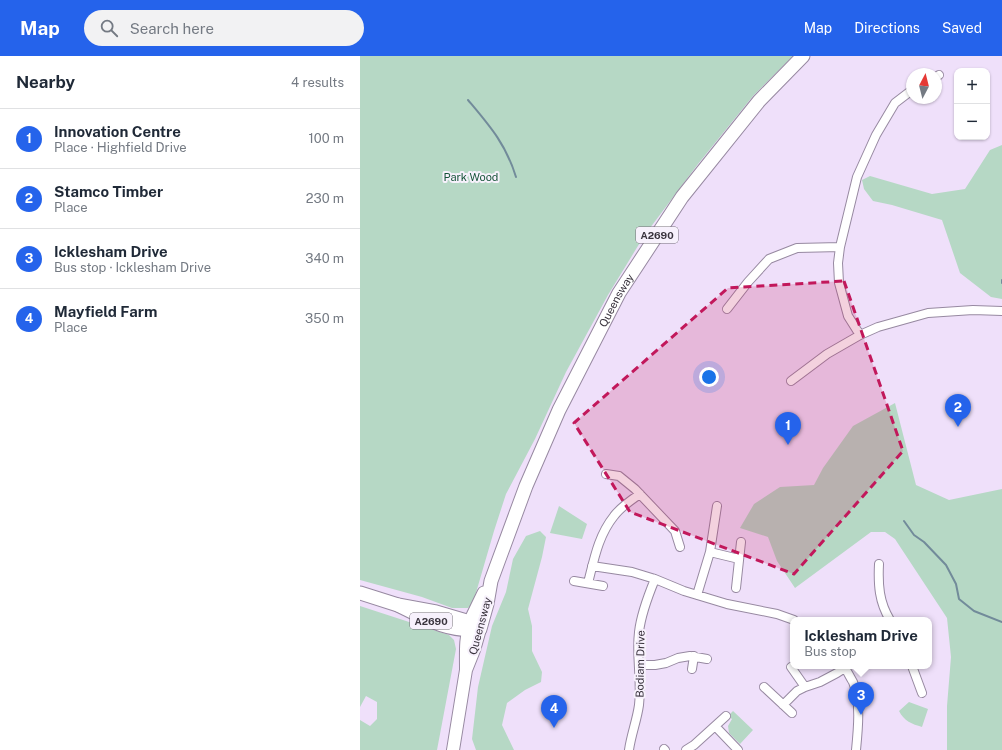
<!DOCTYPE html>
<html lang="en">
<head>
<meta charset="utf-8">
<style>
  :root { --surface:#fff; --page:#f2f2f3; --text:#1f2937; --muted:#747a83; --line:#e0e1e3; --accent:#2563eb }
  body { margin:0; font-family:"Public Sans",sans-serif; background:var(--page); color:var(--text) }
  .controls { position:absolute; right:12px; top:12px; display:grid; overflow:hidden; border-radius:8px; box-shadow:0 1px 3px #0004 }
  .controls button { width:36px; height:36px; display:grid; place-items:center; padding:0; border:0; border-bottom:1px solid var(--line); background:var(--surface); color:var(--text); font:20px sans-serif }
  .compass { position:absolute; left:546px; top:12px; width:36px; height:36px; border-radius:50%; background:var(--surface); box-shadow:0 1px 3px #0004; rotate:7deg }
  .you { position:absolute; left:349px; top:321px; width:14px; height:14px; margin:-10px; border:3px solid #fff; border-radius:50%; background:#1a73e8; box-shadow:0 0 0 6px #1a73e833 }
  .badge { display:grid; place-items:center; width:26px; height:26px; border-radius:50%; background:var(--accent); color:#fff; font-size:13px; font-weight:700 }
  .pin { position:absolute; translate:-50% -33px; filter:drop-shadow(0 1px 2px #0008) }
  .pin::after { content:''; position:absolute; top:21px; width:14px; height:12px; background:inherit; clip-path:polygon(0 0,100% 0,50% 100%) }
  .popup { position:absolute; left:430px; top:561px; width:142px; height:52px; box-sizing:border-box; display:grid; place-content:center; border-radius:8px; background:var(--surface); filter:drop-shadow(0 1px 3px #0005); font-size:13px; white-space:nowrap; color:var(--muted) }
  .popup b { font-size:15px; color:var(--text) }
  .popup::after { content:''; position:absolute; left:50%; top:100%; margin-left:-8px; border:8px solid transparent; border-top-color:var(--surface) }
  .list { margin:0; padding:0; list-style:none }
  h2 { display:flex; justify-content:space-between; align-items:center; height:52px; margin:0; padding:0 16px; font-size:17px }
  h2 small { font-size:13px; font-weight:400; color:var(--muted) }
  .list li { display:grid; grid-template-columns:26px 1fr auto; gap:12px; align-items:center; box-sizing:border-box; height:60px; padding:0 16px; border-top:1px solid var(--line) }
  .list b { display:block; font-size:15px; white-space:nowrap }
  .list p { margin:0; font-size:13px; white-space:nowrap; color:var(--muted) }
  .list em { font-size:13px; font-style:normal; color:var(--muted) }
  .icon { flex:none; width:22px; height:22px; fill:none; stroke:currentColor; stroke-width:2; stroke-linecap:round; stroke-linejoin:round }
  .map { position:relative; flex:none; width:642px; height:694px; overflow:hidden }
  header { display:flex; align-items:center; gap:24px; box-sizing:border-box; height:56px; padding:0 20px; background:var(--accent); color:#fff }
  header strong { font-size:19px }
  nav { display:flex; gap:22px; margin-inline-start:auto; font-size:14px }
  .search { width:280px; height:36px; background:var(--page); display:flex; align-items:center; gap:10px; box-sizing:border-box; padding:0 14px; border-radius:22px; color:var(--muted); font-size:15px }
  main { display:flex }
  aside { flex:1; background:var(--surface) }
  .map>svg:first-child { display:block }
  .green { fill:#b6d8c5 }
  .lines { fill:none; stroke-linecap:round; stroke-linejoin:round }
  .stream { stroke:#728b9a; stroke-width:2 }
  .street-casing { stroke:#9789a1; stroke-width:10 }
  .secondary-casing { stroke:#9789a1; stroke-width:14 }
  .primary-casing { stroke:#9789a1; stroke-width:15 }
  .street { stroke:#fff; stroke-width:8 }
  .secondary { stroke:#fff; stroke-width:12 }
  .primary { stroke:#fff; stroke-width:13 }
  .marked { fill:#c2185b; fill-opacity:0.2; stroke:#c2185b; stroke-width:3; stroke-dasharray:8 5; stroke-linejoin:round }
  .labels { text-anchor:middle; stroke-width:4; stroke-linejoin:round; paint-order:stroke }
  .shield { fill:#f7f1fc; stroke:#726c76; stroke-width:1 }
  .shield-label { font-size:10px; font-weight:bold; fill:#39333d }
  .park-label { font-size:11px; fill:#155338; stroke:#f7f1fc }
  .street-label { font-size:11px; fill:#39333d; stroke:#f7f1fc }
</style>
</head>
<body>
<header>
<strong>Map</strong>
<div class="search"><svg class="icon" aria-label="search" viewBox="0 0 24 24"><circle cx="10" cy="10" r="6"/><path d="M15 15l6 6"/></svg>Search here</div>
<nav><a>Map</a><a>Directions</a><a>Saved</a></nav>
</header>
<main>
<aside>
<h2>Nearby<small>4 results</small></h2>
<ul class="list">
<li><span class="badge">1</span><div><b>Innovation Centre</b><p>Place · Highfield Drive</p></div><em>100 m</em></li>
<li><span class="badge">2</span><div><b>Stamco Timber</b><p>Place</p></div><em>230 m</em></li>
<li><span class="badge">3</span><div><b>Icklesham Drive</b><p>Bus stop · Icklesham Drive</p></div><em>340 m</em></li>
<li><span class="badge">4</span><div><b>Mayfield Farm</b><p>Place</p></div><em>350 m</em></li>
</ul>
</aside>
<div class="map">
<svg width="642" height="694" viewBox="0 0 642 694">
  <rect width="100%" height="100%" fill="#efe0fa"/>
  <path class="green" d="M0 0H433L393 40 338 108 284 180 248 239 206 316 175 383 146 438 134 475 113 547 108 552H92L62 541 0 524Z
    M642 89V243L631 241 600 217 582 164 532 149 513 145 504 133 502 124 510 120 572 138 605 133 630 94Z
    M535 347 556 429 589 444 642 433V694H587V650L591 601 587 562 535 483 525 476H511L435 532 417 505 408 481 380 472 394 448 420 431 454 429 463 412 493 370Z
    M199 450 227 468 222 483 190 477Z
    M180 475 186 481 182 501 168 553 172 570V595L182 616 181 626 165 634 147 647 142 669 154 694H116L112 683 118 631 132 570 146 536 153 503 166 480Z
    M0 550 89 579 94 584 96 593 77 694H0V664L10 670 17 663V646L6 640 0 651Z
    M549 646 568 653 562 671C552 668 544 665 539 655Z
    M373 655 393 674 380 688 369 677 368 670 372 663 368 660Z"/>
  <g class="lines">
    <path class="stream" d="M108 44C129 69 146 88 156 121
      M642 224V227
      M544 465 554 479 564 486 586 509 596 528 599 543 614 555 642 566"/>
    <defs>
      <path id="street" d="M576 21 579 19
        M367 253 388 226 409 203 437 192 480 191
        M500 279 488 260 479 227 478 207 480 191 497 121 516 79 535 47 552 34
        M431 325 467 298 500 279 518 271 568 257 613 254 642 255
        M246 418 259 420 275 433 315 475 320 491
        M350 496 379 503
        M519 508C518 529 519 546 530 564
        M232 510 272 516 295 523 324 535 367 548 417 558 434 564
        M214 525 243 530
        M228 527C234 504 238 480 254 460 260 452 271 444 280 438
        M376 532 381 486
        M337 539 350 496 357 450
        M280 609H295L306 607 318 602 330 600 347 603
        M484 610C487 615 490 621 493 626 501 645 498 674 496 694
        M552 610 562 637
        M431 611 445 631
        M332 613 334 600
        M404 631 432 657
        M423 649 437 635 445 631 460 626 477 617 488 610
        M355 670 378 694
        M304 693 305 694
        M269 694C271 679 277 664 279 649 282 625 276 600 279 576 281 558 288 540 295 523
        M326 694 334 689 366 660"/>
      <path id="secondary" d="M93 694 106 614 114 594 120 573 110 566C105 582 106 597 106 614"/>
      <g id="primary">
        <path d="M0 537 38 549 76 556 110 566 124 537"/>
        <path id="s1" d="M38 549C64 562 89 577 120 573L127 548 131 525 166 430 199 354 259 237 322 141 399 45 443 0"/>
      </g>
    </defs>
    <use href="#street" class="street-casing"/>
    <use href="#secondary" class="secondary-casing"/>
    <use href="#primary" class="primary-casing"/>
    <use href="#street" class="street"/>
    <use href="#secondary" class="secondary"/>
    <use href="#primary" class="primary"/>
  </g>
  <path class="marked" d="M484 225 543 395 434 518 270 456 214 367 368 232Z"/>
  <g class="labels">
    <g class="shield">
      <rect x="276" y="171" width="42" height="16" rx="3"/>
      <rect x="50" y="557" width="42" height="16" rx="3"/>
    </g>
    <g class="shield-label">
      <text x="297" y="183">A2690</text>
      <text x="71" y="569">A2690</text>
    </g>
    <g class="park-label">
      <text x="111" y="125">Park Wood</text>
    </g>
    <g class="street-label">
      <text dy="4" stroke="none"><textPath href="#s1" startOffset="444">Queensway</textPath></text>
      <text transform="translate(120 570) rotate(-75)" y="4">Queensway</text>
      <text transform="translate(280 608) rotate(-89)" y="4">Bodiam Drive</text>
    </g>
  </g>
</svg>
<div class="controls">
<button>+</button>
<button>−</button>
</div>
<svg class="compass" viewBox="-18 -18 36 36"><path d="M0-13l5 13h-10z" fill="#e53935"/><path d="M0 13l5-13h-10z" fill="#747a83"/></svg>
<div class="you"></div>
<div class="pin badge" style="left:428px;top:389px">1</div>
<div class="pin badge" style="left:598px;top:371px">2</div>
<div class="pin badge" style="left:501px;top:659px">3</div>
<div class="popup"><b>Icklesham Drive</b>Bus stop</div>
<div class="pin badge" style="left:194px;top:672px">4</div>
</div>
</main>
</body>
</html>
